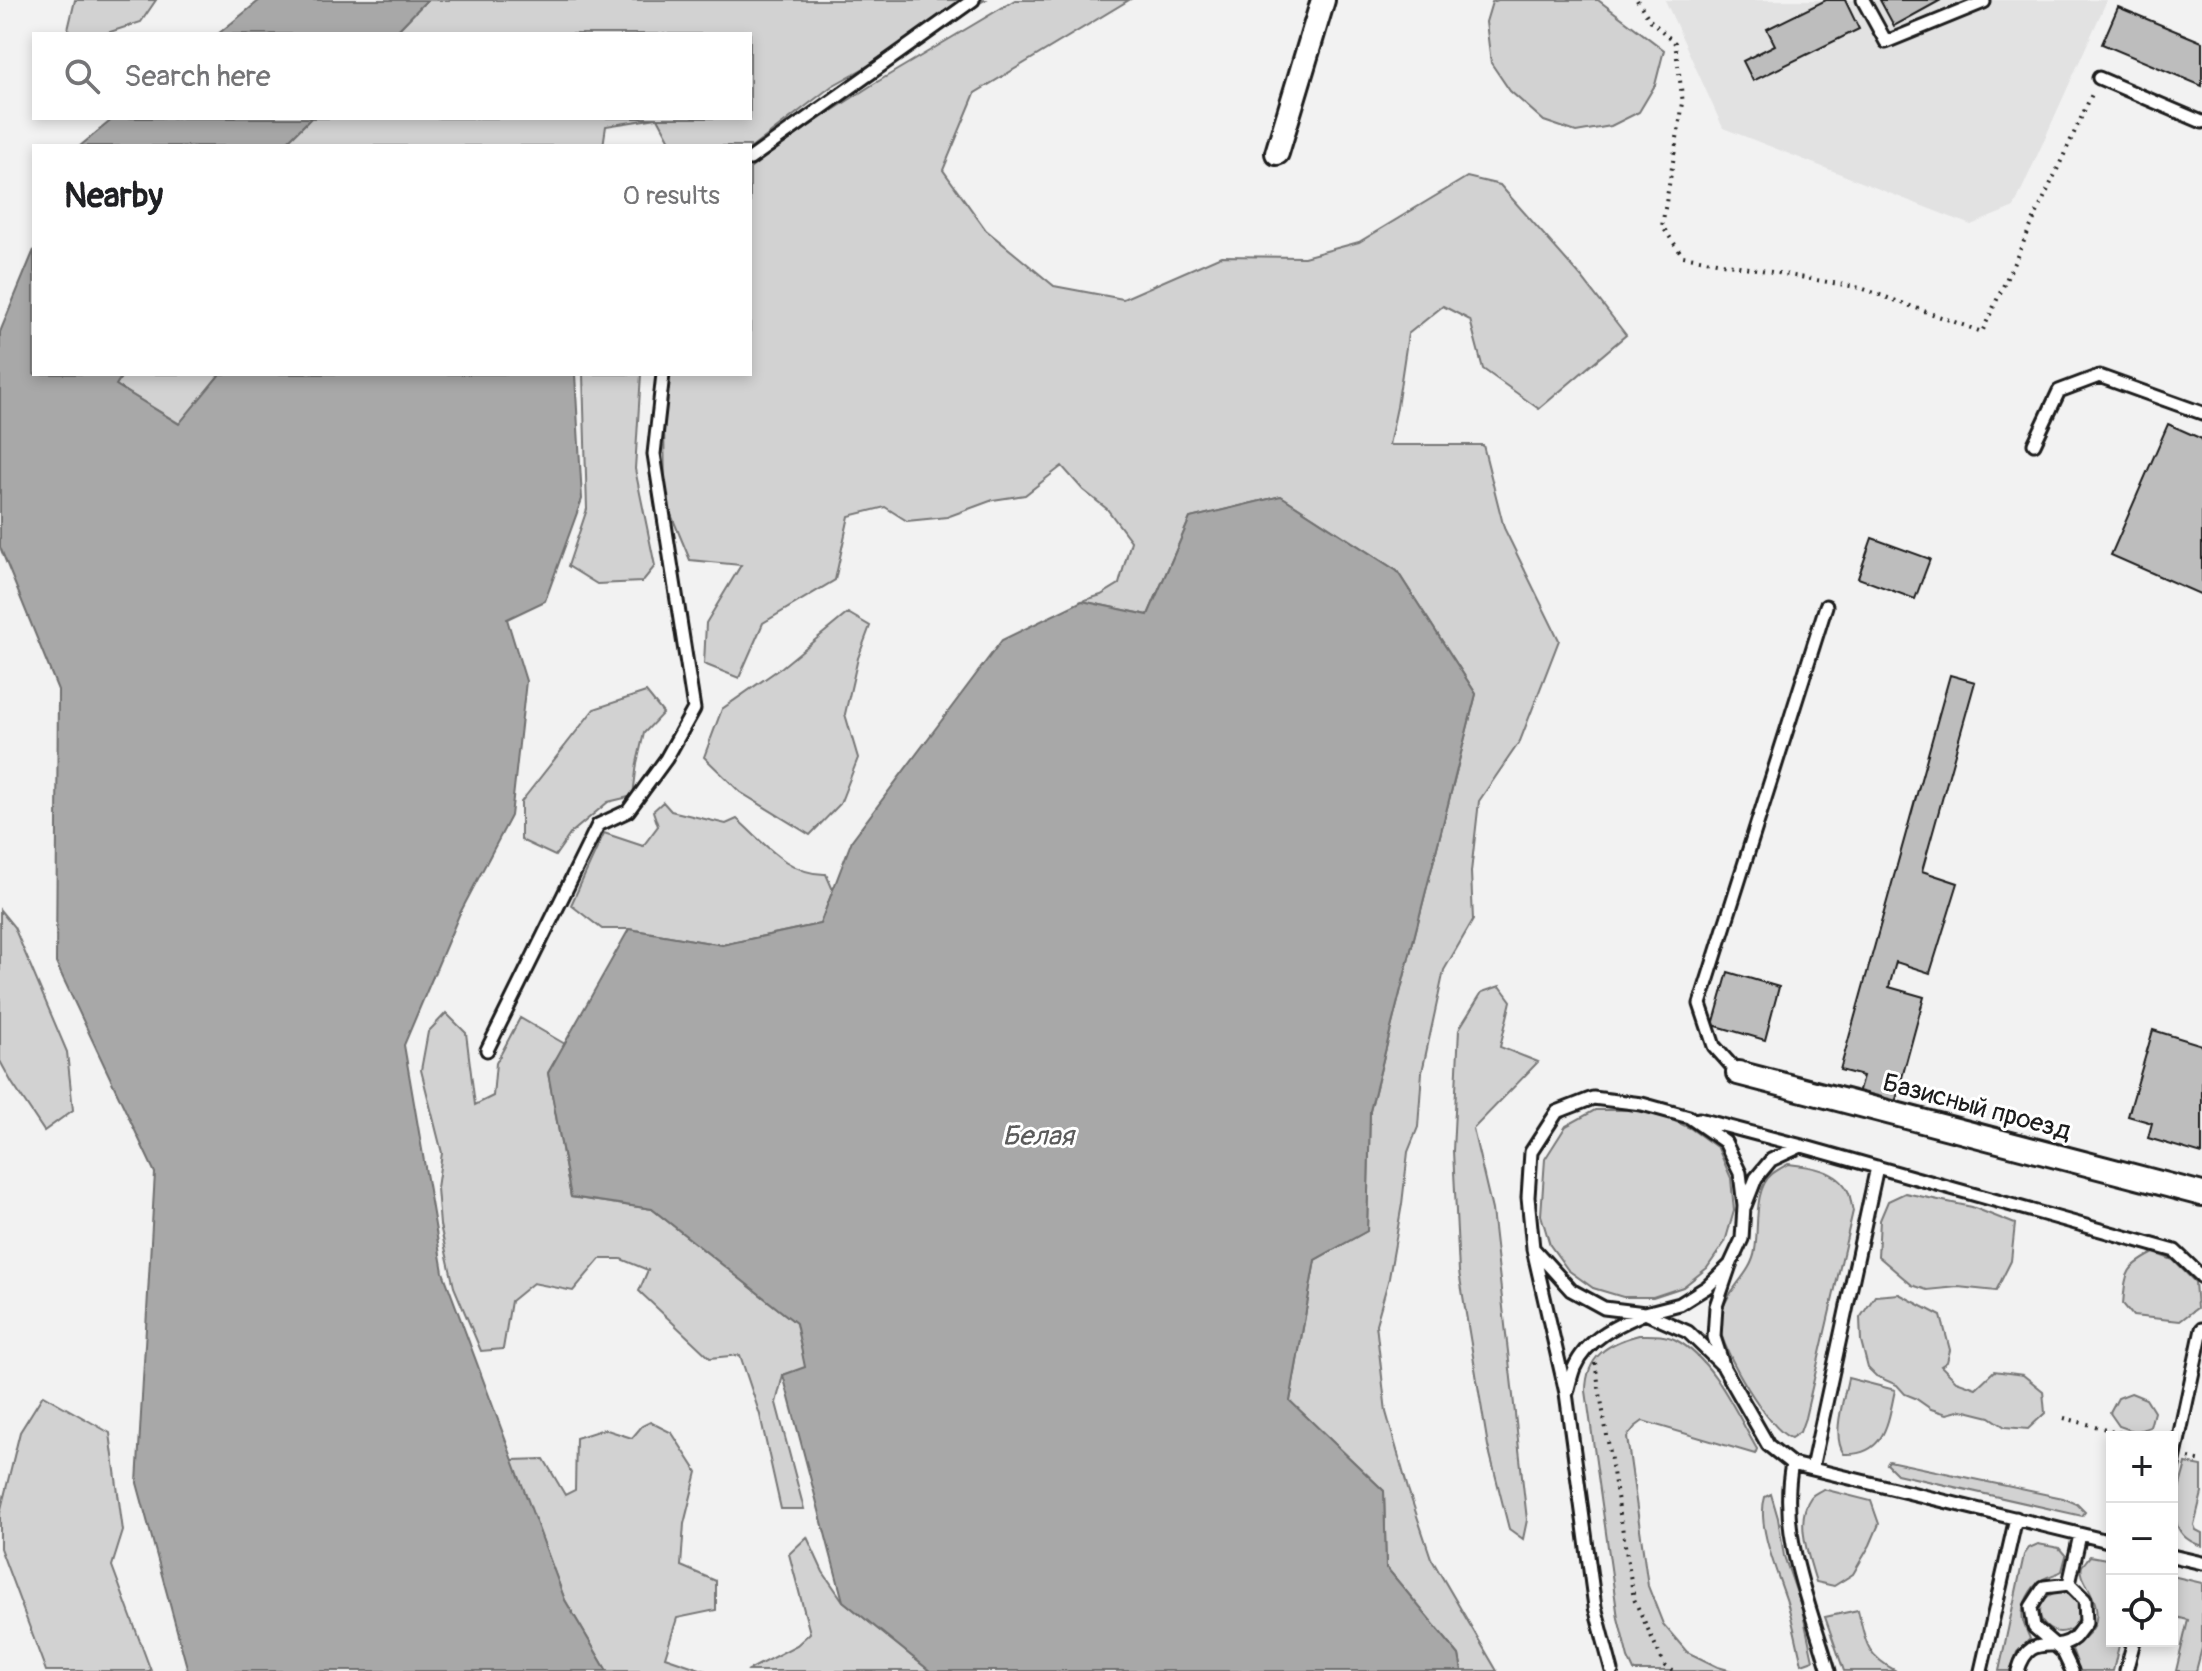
<!DOCTYPE html>
<html lang="en">
<head>
<meta charset="utf-8">
<style>
  :root { --surface:#fff; --page:#f6f6f6; --text:#202124; --muted:#757577; --line:#e0e0e0 }
  body { margin:0; font-family:Pangolin,sans-serif; background:var(--page); color:var(--text) }
  .controls { position:absolute; right:24px; bottom:24px; display:grid; overflow:hidden; border-radius:0px; box-shadow:0 4px 12px #0003 }
  .controls button { width:72px; height:72px; display:grid; place-items:center; padding:0; border:0; border-bottom:2px solid var(--line); background:var(--surface); color:var(--text); font:40px sans-serif }
  .list { margin:0; padding:0; list-style:none }
  h2 { display:flex; justify-content:space-between; align-items:center; height:104px; margin:0; padding:0 32px; font-size:34px }
  h2 small { font-size:26px; font-weight:400; color:var(--muted) }
  .icon { flex:none; width:44px; height:44px; fill:none; stroke:currentColor; stroke-width:2; stroke-linecap:round; stroke-linejoin:round }
  .map { position:relative; flex:none; width:2202px; height:1671px; overflow:hidden }
  .search { position:absolute; background:var(--surface); box-shadow:0 4px 12px #0003; left:32px; top:32px; width:720px; height:88px; display:flex; align-items:center; gap:20px; box-sizing:border-box; padding:0 28px; border-radius:0px; color:var(--muted); font-size:30px }
  .panel { position:absolute; background:var(--surface); box-shadow:0 4px 12px #0003; left:32px; top:144px; width:720px; height:232px; border-radius:0px }
  .map>svg:first-child { display:block }
  .built { fill:#e2e2e2 }
  .green { fill:#d2d2d2; stroke:#777; stroke-width:2 }
  .water { fill:#a8a8a8; stroke:#707070; stroke-width:2 }
  .building { fill:#bdbdbd; stroke:#1c1c1c; stroke-width:2 }
  .lines { fill:none; stroke-linecap:round; stroke-linejoin:round }
  .lane-casing { stroke:#1c1c1c; stroke-width:17 }
  .street-casing { stroke:#1c1c1c; stroke-width:28 }
  .path { stroke:#1c1c1c; stroke-width:4; stroke-dasharray:2 6; stroke-linecap:butt }
  .lane { stroke:#fff; stroke-width:11 }
  .street { stroke:#fff; stroke-width:22 }
  .labels { text-anchor:middle; stroke-width:6; stroke-linejoin:round; paint-order:stroke }
  .street-label { font-size:26px; fill:#1c1c1c; stroke:#fff }
  .water-label { font-size:28px; font-style:italic; fill:#5b5b5b; stroke:#fff }
</style>
</head>
<body>
<div class="map">
<svg width="2202" height="1671" viewBox="0 0 2202 1671">
  <rect width="100%" height="100%" fill="#f2f2f2"/>
  <filter id="ink" filterUnits="userSpaceOnUse"><feTurbulence type="fractalNoise" baseFrequency=".0125" numOctaves="2"/><feDisplacementMap in="SourceGraphic" scale="16" xChannelSelector="R" yChannelSelector="G"/><feConvolveMatrix kernelMatrix="1 2 1 2 8 2 1 2 1" color-interpolation-filters="sRGB"/></filter>
  <g filter="url(#ink)">
    <path class="built" d="M1665 0H2107L2014 207 1971 225 1723 128Z"/>
    <path class="green" d="M75 0H156L141 22 104 34H67Z
      M427 0H985L832 86 750 149V146H673L658 118H750V34H394Z
      M1015 0H1129L975 93 943 170 986 230 1054 286 1123 299 1221 256 1304 257 1359 242 1467 177 1500 185 1582 278 1626 335 1539 409 1483 369 1470 320 1443 306 1408 334 1397 407 1389 445H1483L1504 528 1559 640 1520 741 1479 801 1471 872 1473 920 1444 970 1422 1072 1418 1127 1408 1152 1402 1204 1389 1278 1376 1324 1386 1412 1408 1489 1431 1558 1497 1671H1462L1459 1655 1386 1567 1384 1491 1290 1401 1315 1260 1367 1231 1370 1111 1476 694 1397 571 1281 496 1190 518 1148 615 1082 601 1101 595 1119 584 1131 541 1107 509 1083 490 1062 466 1025 495 993 500 947 517 907 521 885 507 849 516 835 580 763 623 739 678 704 664 706 623 741 565 690 560 665 500 664 416 669 374H750V169L779 145 872 85Z
      M1498 0H1598L1664 50 1655 85 1639 112 1611 126 1576 132 1544 121 1510 91 1491 63 1486 22 1492 2Z
      M311 118H657L606 126 603 146H283Z
      M123 374H220L180 424 116 385Z
      M583 374H641L635 469 655 566 642 582 597 584 568 566 587 509Z
      M848 613 870 626 858 658 845 714 858 758 840 804 810 835 740 792 704 757 722 709 782 667Z
      M646 692 663 713 644 733 637 763 633 796 608 802 571 833 555 856 521 840V802L594 709Z
      M663 802 671 811 726 824 737 819C764 843 789 875 826 874L833 890 820 924 722 945 629 929H602L571 905 604 833 643 846 658 826 653 811Z
      M0 910 14 927 67 1052 73 1110 44 1131 12 1083 0 1061Z
      M1500 986 1511 1001 1500 1047 1538 1062 1473 1129 1492 1210 1527 1520 1523 1539 1509 1529 1488 1446 1459 1272 1453 1151 1459 1029 1482 992Z
      M446 1013 466 1033 475 1105 493 1096 496 1063 520 1018 565 1044 548 1073 571 1197 652 1209 796 1323 806 1368 783 1375 776 1403 804 1509H781L760 1415 740 1355 710 1358 639 1291 648 1270 621 1259H600L573 1291 533 1283 511 1301 503 1349 481 1351 454 1287 440 1225 437 1188 442 1153 421 1070 428 1032Z
      M1595 1110H1629L1661 1115 1690 1128 1718 1148 1731 1178 1734 1211 1725 1242 1707 1268 1683 1287 1653 1297H1623L1593 1288 1568 1270 1550 1245 1541 1215 1545 1159 1566 1126Z
      M1788 1164C1809 1166 1838 1170 1848 1191 1851 1197 1851 1205 1853 1211L1805 1418 1800 1432 1791 1438C1770 1432 1721 1349 1720 1327 1720 1322 1721 1313 1723 1308 1730 1287 1752 1273 1755 1250 1759 1228 1753 1189 1772 1174 1777 1170 1783 1167 1788 1164Z
      M1905 1193 1972 1207 2015 1224 2011 1261 1996 1291 1958 1287 1927 1290 1912 1285 1878 1256 1880 1220 1888 1201Z
      M2154 1253 2173 1260 2195 1282 2197 1308 2180 1321 2133 1316 2123 1304C2126 1272 2125 1268 2154 1253Z
      M1899 1294 1941 1316 1950 1350 1947 1362 1941 1366 1956 1381 1976 1388 1994 1371 2023 1375 2043 1391 2045 1413 2028 1429 2005 1427 1990 1417 1962 1410 1947 1414 1931 1409 1915 1398 1905 1394 1897 1385 1876 1376 1868 1368 1861 1341 1860 1318 1875 1296Z
      M1639 1335C1651 1335 1665 1334 1676 1340 1714 1360 1736 1413 1757 1449L1755 1454 1643 1421 1635 1427 1627 1437 1648 1586 1663 1624 1687 1652 1718 1667 1732 1671H1634L1628 1658 1618 1618 1586 1391C1586 1356 1608 1343 1639 1335Z
      M1848 1378 1895 1390C1888 1421 1886 1456 1844 1454 1831 1436 1844 1399 1848 1378Z
      M2131 1393 2146 1399 2154 1412 2150 1427 2136 1432 2119 1426 2110 1413 2118 1398Z
      M43 1395 110 1433 123 1531 112 1566 151 1671H46L0 1548V1513L20 1432Z
      M650 1422 672 1433 697 1472 684 1524 681 1566 716 1581V1610L677 1618 665 1657 706 1671H607L565 1600 512 1460 544 1459 565 1495 575 1490 576 1438 604 1429 632 1438 642 1426Z
      M1889 1461 2063 1498 2077 1504 2085 1512 2082 1516 1897 1474 1887 1464Z
      M2186 1463 2202 1466V1493L2194 1525 2196 1530 2202 1533V1546C2159 1533 2179 1494 2186 1463Z
      M1823 1489 1871 1501 1879 1524 1870 1545 1853 1574 1834 1586 1816 1582C1809 1558 1794 1520 1811 1497 1814 1493 1819 1492 1823 1489Z
      M1771 1494 1778 1518 1784 1556 1801 1605 1813 1660 1802 1664C1797 1643 1793 1622 1787 1602 1778 1574 1756 1525 1765 1497Z
      M807 1537 823 1572 843 1601 930 1671H747L797 1645 810 1633 789 1554Z
      M2038 1544 2059 1548 2066 1556 2062 1571C2056 1575 2050 1575 2043 1579 2031 1586 2020 1606 2023 1620 2024 1626 2028 1633 2030 1639L2017 1652 2010 1671H1999L2024 1555 2029 1548Z
      M2090 1556 2112 1560V1641H2120L2113 1671H2080L2072 1649C2079 1642 2089 1636 2094 1626 2105 1600 2077 1580 2082 1566 2083 1565 2089 1557 2090 1556Z
      M2172 1576 2202 1583V1648L2196 1671H2176L2188 1620 2172 1616Z
      M2040 1612a20 20 0 1 1 40 0a20 20 0 1 1-40 0Z
      M1858 1610C1866 1643 1865 1654 1896 1671H1844L1825 1617Z"/>
    <path class="water" d="M260 0H427L394 34H218Z
      M114 118H311L283 146H80Z
      M34 250V374H123L116 385 179 424 220 374H575L582 499 545 601 507 619 526 681 511 816 459 915 404 1045 443 1272 565 1600 607 1671H188L137 1483 155 1173 56 963 58 690 0 547V332Z
      M1281 496 1397 571 1476 694 1370 1111 1367 1231 1315 1260 1290 1401 1384 1491 1386 1567 1459 1655 1462 1671H930L843 1601 783 1375 805 1367 796 1323 652 1209 571 1197 548 1073 629 929 722 945 820 924 852 840 1002 640 1082 601 1148 615 1190 518Z"/>
    <path class="building" d="M1826 0H1845L1859 29 1753 81 1743 61 1775 45 1767 29Z
      M1880 0H1941L1894 26Z
      M2118 7 2202 42V86L2102 44Z
      M2168 424 2202 439V595L2111 555Z
      M1872 538 1930 559 1915 599 1858 578Z
      M1950 675 1975 682 1922 871 1958 883 1930 973 1896 962 1889 987 1924 997 1894 1107 1857 1097 1863 1076 1840 1070Z
      M1728 972 1779 987 1765 1040 1713 1025Z
      M2153 1030 2202 1045V1154L2148 1138 2152 1123 2128 1116Z"/>
    <g class="lines">
      <defs>
        <path id="lane" d="M1863 0 1886 42 1984 2
          M2099 78 2202 122
          M750 159 973 0
          M2034 444 2059 391 2099 376 2202 413
          M487 1050 598 825 628 811 666 759 694 709 654 454 663 374
          M1738 1073 1714 1046 1700 1004 1826 606
          M1699 1119 1802 1146 2175 1251 2202 1277
          M1745 1206 1756 1178 1771 1160 1801 1146
          M1533 1249 1566 1393 1595 1607 1612 1671
          M1730 1265 1707 1287 1680 1304 1645 1313 1604 1308 1571 1290 1533 1248 1528 1197 1531 1152 1557 1112 1593 1098 1642 1104 1689 1117 1725 1142 1740 1173 1744 1206 1742 1239 1730 1265 1716 1306 1714 1337 1724 1368 1768 1445 1792 1464 2112 1542
          M1567 1393C1569 1385 1571 1376 1574 1368 1587 1338 1618 1325 1645 1313L1688 1332 1721 1364
          M1792 1464C1778 1533 1810 1605 1829 1671
          M1812 1468 1877 1167
          M2172 1470 2202 1329
          M2172 1556 2202 1563
          M2069 1584 2044 1587 2031 1607 2034 1627 2063 1652 2072 1671
          M2069 1584 2080 1535
          M1981 1671 2016 1518
          M2018 1671C2030 1630 2053 1655 2074 1638 2078 1634 2082 1627 2086 1623L2085 1600 2069 1584
          M2126 1671 2134 1641"/>
        <path id="street" d="M1277 153 1323 0
          M1738 1073 2202 1194"/>
      </defs>
      <use href="#lane" class="lane-casing"/>
      <use href="#street" class="street-casing"/>
      <path class="path" d="M1637 0 1650 20 1675 43 1683 103 1662 226 1683 256 1861 288 1982 332 2093 92
        M1595 1363 1634 1599 1665 1666 1672 1671
        M2064 1418 2137 1437
        M2189 1458 2202 1461"/>
      <use href="#lane" class="lane"/>
      <use href="#street" class="street"/>
    </g>
  </g>
  <g class="labels">
    <g class="street-label">
      <text transform="translate(1977 1106) rotate(15)" y="9">Базисный проезд</text>
    </g>
    <g class="water-label">
      <text x="1038" y="1145">Белая</text>
    </g>
  </g>
</svg>
<div class="controls">
<button>+</button>
<button>−</button>
<button><svg class="icon" aria-label="locate" viewBox="0 0 24 24"><circle cx="12" cy="12" r="6"/><path d="M12 2v4M12 18v4M2 12h4M18 12h4"/></svg></button>
</div>
<div class="search"><svg class="icon" aria-label="search" viewBox="0 0 24 24"><circle cx="10" cy="10" r="6"/><path d="M15 15l6 6"/></svg>Search here</div>
<section class="panel">
<h2>Nearby<small>0 results</small></h2>
<ul class="list">
</ul>
</section>
</div>
</body>
</html>
